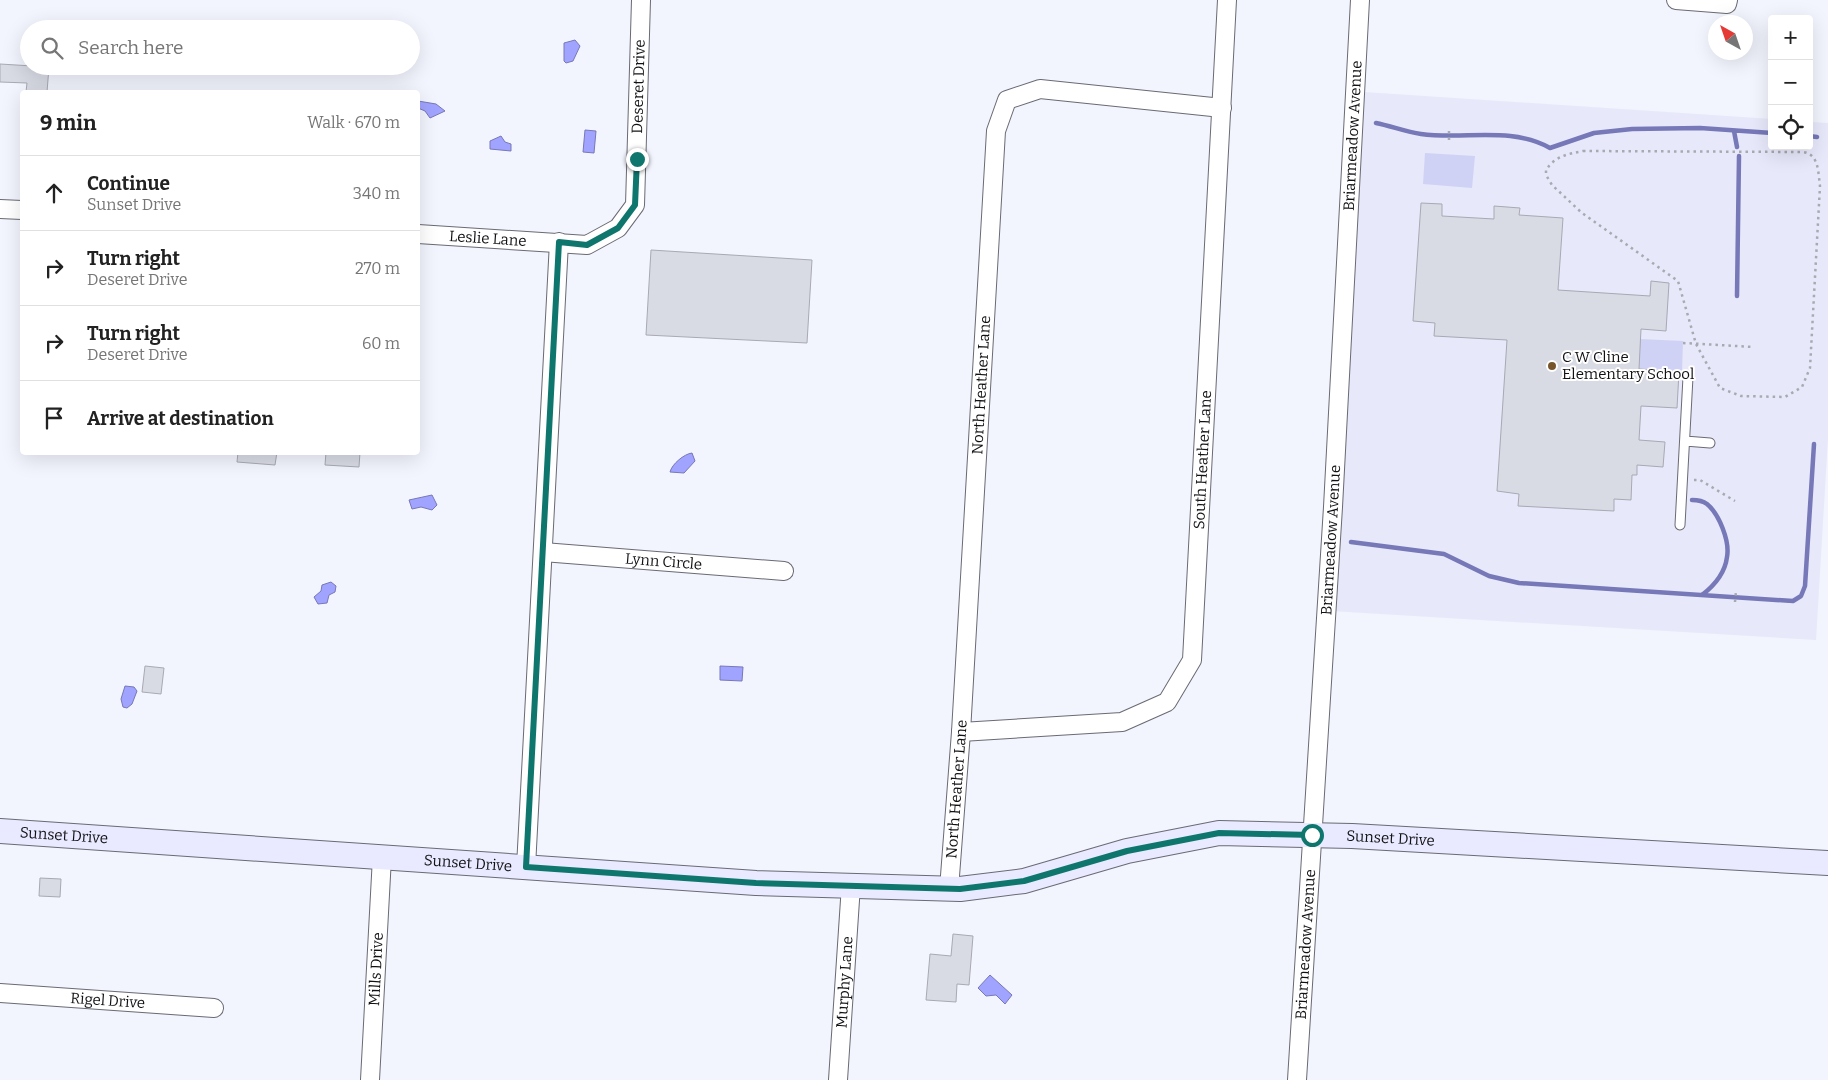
<!DOCTYPE html>
<html lang="en">
<head>
<meta charset="utf-8">
<style>
  :root { --surface:#fff; --page:#f2f2f2; --text:#222; --muted:#767676; --line:#e0e0e0 }
  body { margin:0; font-family:Bitter,serif; background:var(--page); color:var(--text) }
  .controls { position:absolute; right:15px; top:15px; display:grid; overflow:hidden; border-radius:5px; box-shadow:0 5px 20px #0002 }
  .controls button { width:45px; height:45px; display:grid; place-items:center; padding:0; border:0; border-bottom:1px solid var(--line); background:var(--surface); color:var(--text); font:25px sans-serif }
  .compass { position:absolute; left:1708px; top:15px; width:45px; height:45px; border-radius:50%; background:var(--surface); box-shadow:0 5px 20px #0002; rotate:320deg }
  .stop { position:absolute; width:15px; height:15px; margin:-11px; border:4px solid #0f766e; border-radius:50%; background:#fff }
  .stop.end { background:#0f766e; border-color:#fff; box-shadow:0 1px 5px #0008 }
  .list { margin:0; padding:0; list-style:none }
  h2 { display:flex; justify-content:space-between; align-items:center; height:65px; margin:0; padding:0 20px; font-size:21px }
  h2 small { font-size:16px; font-weight:400; color:var(--muted) }
  .list li { display:grid; grid-template-columns:32px 1fr auto; gap:15px; align-items:center; box-sizing:border-box; height:75px; padding:0 20px; border-top:1px solid var(--line) }
  .list b { display:block; font-size:19px; white-space:nowrap }
  .list p { margin:0; font-size:16px; white-space:nowrap; color:var(--muted) }
  .list em { font-size:16px; font-style:normal; color:var(--muted) }
  .icon { flex:none; width:28px; height:28px; fill:none; stroke:currentColor; stroke-width:2; stroke-linecap:round; stroke-linejoin:round }
  .map { position:relative; flex:none; width:1828px; height:1080px; overflow:hidden }
  .search { position:absolute; background:var(--surface); box-shadow:0 5px 20px #0002; left:20px; top:20px; width:400px; height:55px; display:flex; align-items:center; gap:12px; box-sizing:border-box; padding:0 18px; border-radius:28px; color:var(--muted); font-size:19px }
  .panel { position:absolute; background:var(--surface); box-shadow:0 5px 20px #0002; left:20px; top:90px; width:400px; height:365px; border-radius:5px }
  .map>svg:first-child { display:block }
  .built { fill:#e7e8fa }
  .green { fill:#cfd2f5 }
  .water { fill:#a1a4ff; stroke:#7678b8 }
  .lines { fill:none; stroke-linecap:round; stroke-linejoin:round }
  .stream { stroke:#7678b8; stroke-width:4.5 }
  .building { fill:#d8dae4; stroke:#a8a9b3 }
  .lane-casing { stroke:#696a73; stroke-width:11 }
  .street-casing { stroke:#696a73; stroke-width:20 }
  .secondary-casing { stroke:#696a73; stroke-width:26 }
  .path { stroke:#a8a9b1; stroke-width:2.5; stroke-dasharray:2.5 4; stroke-linecap:butt }
  .lane { stroke:#fff; stroke-width:9 }
  .street { stroke:#fff; stroke-width:18 }
  .secondary { stroke:#e9eaff; stroke-width:24 }
  .route { stroke:#0f766e; stroke-width:6 }
  .poi-dot { fill:#76552c; stroke:#fff; stroke-width:2 }
  .labels { text-anchor:middle; stroke-width:4; stroke-linejoin:round; paint-order:stroke }
  .street-label { font-size:15px; fill:#111114; stroke:#fff }
  .poi-label { font-size:15px; fill:#111114; stroke:#fff; text-anchor:start }
</style>
</head>
<body>
<div class="map">
<svg width="1828" height="1080" viewBox="0 0 1828 1080">
  <rect width="100%" height="100%" fill="#f2f4fe"/>
  <path class="built" d="M1364 92 1772 119V146H1809V122L1828 123V438L1816 640 1331 611Z"/>
  <path class="green" d="M1425 153 1475 156 1472 188 1423 184Z
    M1640 339 1683 341 1682 372 1636 369Z"/>
  <path class="water" d="M575 40 580 46 573 61 566 63 564 61V43Z
    M418 101 436 104 445 111 430 118 425 111 418 108Z
    M585 130 596 131 594 153 583 152Z
    M501 136 505 142 511 144V151L490 149V141Z
    M692 453 695 461 684 473 670 472C672 464 684 454 692 453Z
    M432 495 437 505 432 510 421 507 412 509 409 500Z
    M331 582 336 586 335 592 329 595 327 603 318 604 314 597 321 591 322 585Z
    M720 666 743 667 742 681 720 680Z
    M125 686 134 687 137 691 132 704 127 708 123 707 121 699Z
    M990 975 1012 995 1005 1004 996 995 986 996 978 988Z"/>
  <g class="lines">
    <path class="stream" d="M1376 123C1391 126 1406 132 1421 134 1464 140 1511 126 1550 148L1594 133 1632 129 1700 128 1772 133
      M1734 131 1737 147
      M1809 136 1817 137
      M1737 296 1739 156
      M1692 500C1697 500 1703 501 1707 504 1719 514 1730 541 1727 557 1725 573 1715 585 1702 595
      M1351 542 1444 554 1489 576 1519 583 1793 601 1801 596 1805 586 1814 444"/>
  </g>
  <path class="building" d="M0 64 49 67 47 92H26L27 83 0 82Z
    M1421 203 1442 204V216L1494 219V206L1520 208 1519 215 1563 218 1558 290 1650 296 1651 281 1669 283 1666 331 1641 329 1639 369 1679 372 1677 408 1641 406 1639 440 1665 442 1663 467 1637 465V475H1632L1631 500 1614 499V511L1518 506 1519 494 1497 491 1507 340 1434 336 1435 323 1413 321Z
    M651 250 812 260 807 343 646 335Z
    M238 452H277L275 465 237 462Z
    M326 452H360L359 467 325 465Z
    M145 666 164 668 161 694 142 692Z
    M40 878 61 879 60 897 39 896Z
    M953 934 973 936 969 985 957 984 956 1002 926 1000 930 954 951 956Z"/>
  <g class="lines">
    <defs>
      <path id="lane" d="M1685 441 1710 443
        M1680 525 1688 377"/>
      <g id="street">
        <path d="M1676 0 1727 4 1728 0"/>
        <path d="M0 209 22 210"/>
        <path id="s1" d="M418 234 587 245 618 228 635 205 641 0"/>
        <path id="s2" d="M543 552 784 571"/>
        <path id="s3" d="M961 732 1122 722 1167 702 1192 660 1227 0"/>
        <path d="M526 867 559 242"/>
        <path id="s4" d="M949 889 961 732 996 131 1007 100 1040 89 1222 108"/>
        <path id="s5" d="M0 993 214 1008"/>
        <path id="s6" d="M370 1080 382 857"/>
        <path id="s7" d="M838 1080 851 885"/>
        <path id="s8" d="M1297 1080 1333 507 1360 0"/>
      </g>
      <g id="secondary">
        <path id="s9" d="M0 831 756 883 960 889 1024 881 1127 851 1219 833 1352 836 1828 863"/>
      </g>
    </defs>
    <use href="#lane" class="lane-casing"/>
    <use href="#street" class="street-casing"/>
    <use href="#secondary" class="secondary-casing"/>
    <path class="path" d="M1449 140V129
      M1583 151 1803 152C1819 154 1818 172 1820 186L1810 368 1802 387 1785 397 1741 396 1720 388 1696 344 1678 281 1582 213 1552 185 1546 175V170C1555 156 1568 154 1583 151Z
      M1683 343 1754 347
      M1694 480H1700L1735 501
      M1735 602 1736 591"/>
    <use href="#lane" class="lane"/>
    <use href="#street" class="street"/>
    <use href="#secondary" class="secondary"/>
  </g>
  <g class="lines">
    <path class="route" d="M637 159 635 205 618 228 587 245 559 242 526 867 756 883 960 889 1024 881 1127 851 1219 833 1312 835"/>
  </g>
  <circle class="poi-dot" cx="1552" cy="366" r="5"/>
  <g class="labels">
    <g class="street-label">
      <text dy="5" stroke="none"><textPath href="#s1" startOffset="352">Deseret Drive</textPath></text>
      <text dy="5" stroke="none"><textPath href="#s8" startOffset="946">Briarmeadow Avenue</textPath></text>
      <text dy="5" stroke="none"><textPath href="#s1" startOffset="70">Leslie Lane</textPath></text>
      <text dy="5" stroke="none"><textPath href="#s4" startOffset="505">North Heather Lane</textPath></text>
      <text dy="5" stroke="none"><textPath href="#s3" startOffset="460">South Heather Lane</textPath></text>
      <text dy="5" stroke="none"><textPath href="#s8" startOffset="541">Briarmeadow Avenue</textPath></text>
      <text dy="5" stroke="none"><textPath href="#s2" startOffset="121">Lynn Circle</textPath></text>
      <text dy="5" stroke="none"><textPath href="#s4" startOffset="100">North Heather Lane</textPath></text>
      <text dy="5" stroke="none"><textPath href="#s9" startOffset="64">Sunset Drive</textPath></text>
      <text dy="5" stroke="none"><textPath href="#s9" startOffset="1399">Sunset Drive</textPath></text>
      <text dy="5" stroke="none"><textPath href="#s9" startOffset="469">Sunset Drive</textPath></text>
      <text dy="5" stroke="none"><textPath href="#s8" startOffset="136">Briarmeadow Avenue</textPath></text>
      <text dy="5" stroke="none"><textPath href="#s6" startOffset="111">Mills Drive</textPath></text>
      <text dy="5" stroke="none"><textPath href="#s7" startOffset="98">Murphy Lane</textPath></text>
      <text dy="5" stroke="none"><textPath href="#s5" startOffset="108">Rigel Drive</textPath></text>
    </g>
    <g class="poi-label">
      <text x="1562" y="362">C W Cline<tspan x="1562" dy="17">Elementary School</tspan></text>
    </g>
  </g>
</svg>
<div class="controls">
<button>+</button>
<button>−</button>
<button><svg class="icon" aria-label="locate" viewBox="0 0 24 24"><circle cx="12" cy="12" r="6"/><path d="M12 2v4M12 18v4M2 12h4M18 12h4"/></svg></button>
</div>
<svg class="compass" viewBox="-18 -18 36 36"><path d="M0-13l5 13h-10z" fill="#e53935"/><path d="M0 13l5-13h-10z" fill="#767676"/></svg>
<div class="stop" style="left:1312px;top:835px"></div>
<div class="stop end" style="left:637px;top:159px"></div>
<div class="search"><svg class="icon" aria-label="search" viewBox="0 0 24 24"><circle cx="10" cy="10" r="6"/><path d="M15 15l6 6"/></svg>Search here</div>
<section class="panel">
<h2>9 min<small>Walk · 670 m</small></h2>
<ul class="list">
<li><svg class="icon" aria-label="ahead" viewBox="0 0 24 24"><path d="M12 20V5M6 11l6-6 6 6"/></svg><div><b>Continue</b><p>Sunset Drive</p></div><em>340 m</em></li>
<li><svg class="icon" aria-label="right" viewBox="0 0 24 24"><path d="M7 20v-9h11M14 6l5 5-5 5"/></svg><div><b>Turn right</b><p>Deseret Drive</p></div><em>270 m</em></li>
<li><svg class="icon" aria-label="right" viewBox="0 0 24 24"><path d="M7 20v-9h11M14 6l5 5-5 5"/></svg><div><b>Turn right</b><p>Deseret Drive</p></div><em>60 m</em></li>
<li><svg class="icon" aria-label="arrive" viewBox="0 0 24 24"><path d="M6 21V4h12l-3 4 3 4H6"/></svg><div><b>Arrive at destination</b></div></li>
</ul>
</section>
</div>
</body>
</html>
